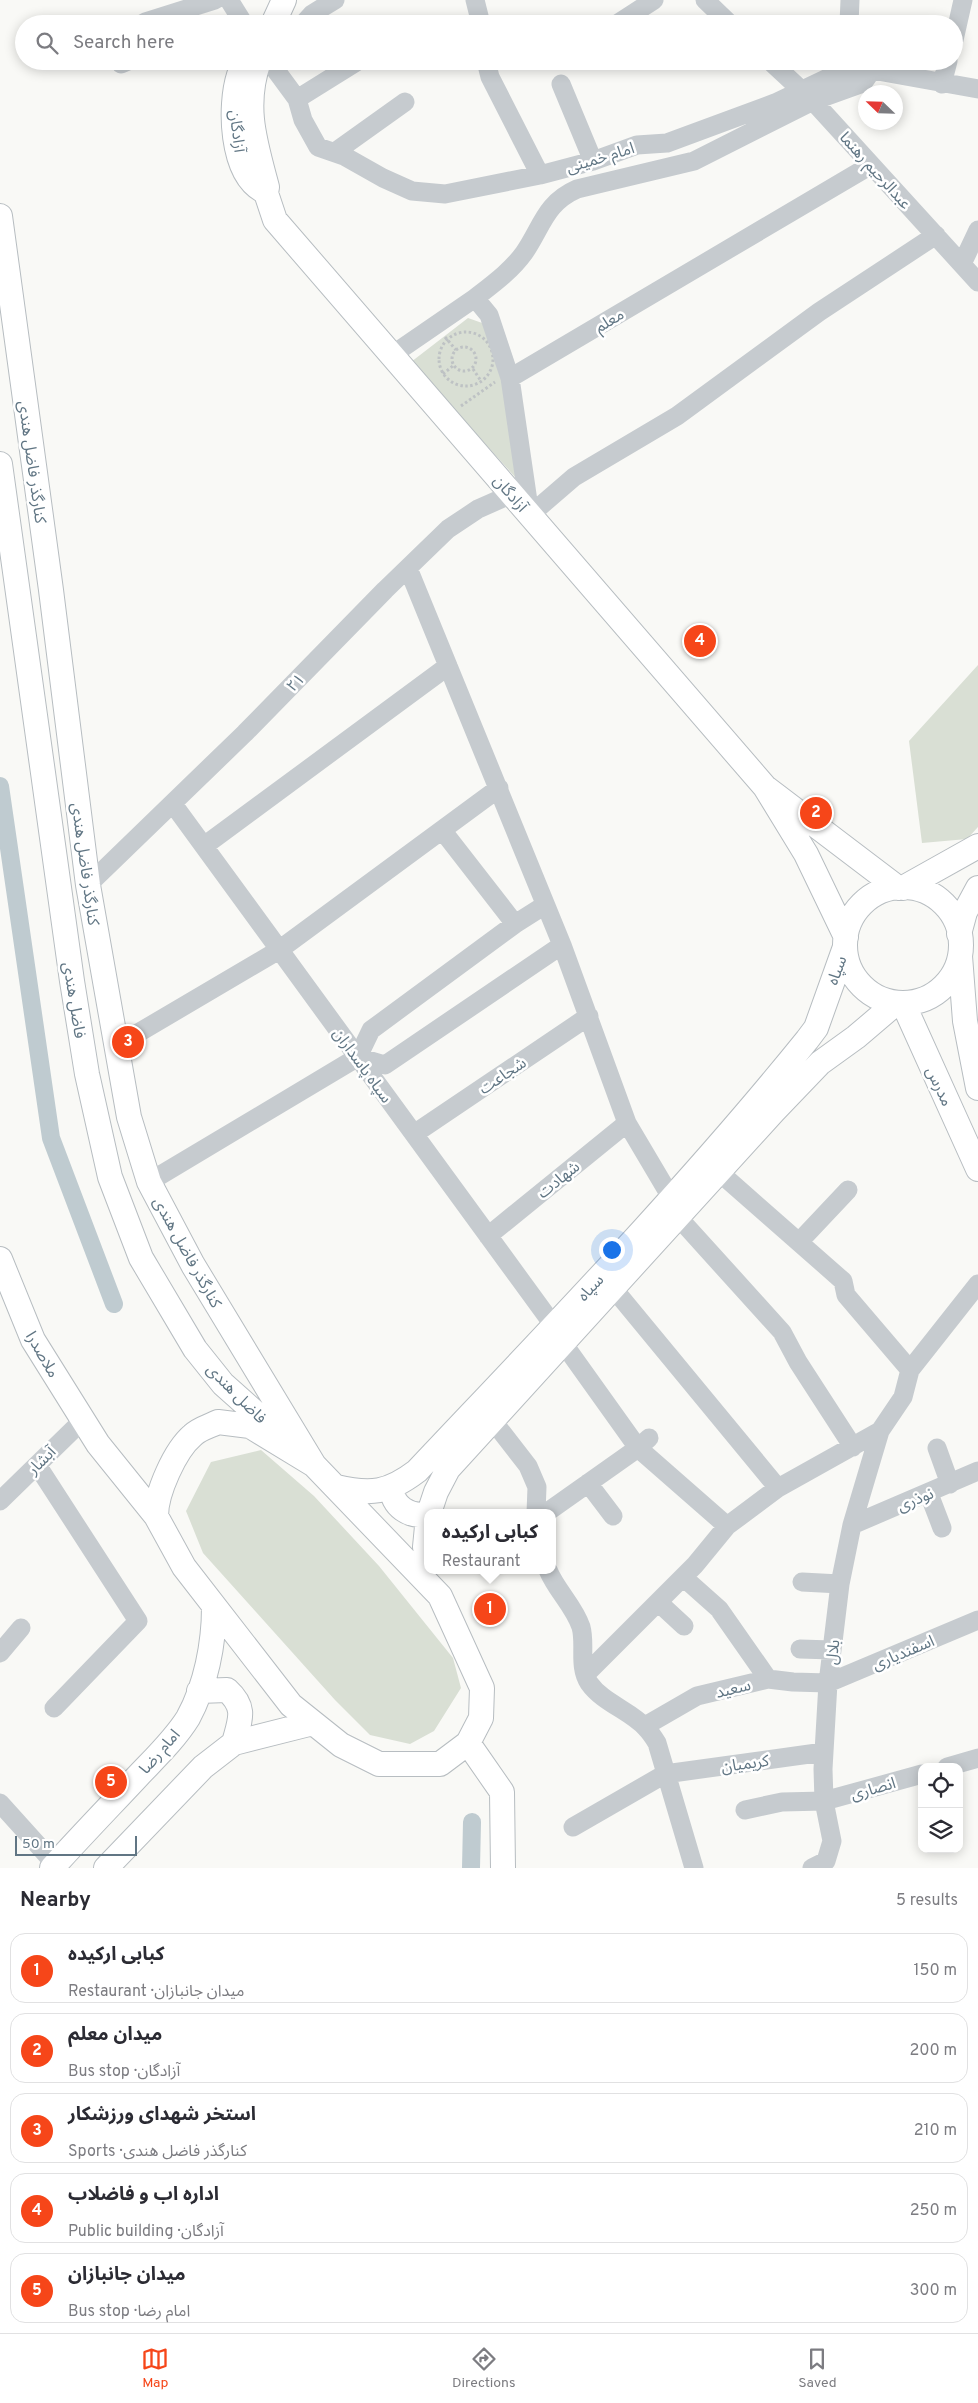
<!DOCTYPE html>
<html lang="en">
<head>
<meta charset="utf-8">
<style>
  :root { --surface:#fff; --page:#f7f7f7; --text:#2b2b33; --muted:#7c7c81; --line:#e1e1e2; --accent:#f64619 }
  body { margin:0; font-family:Overpass,"Noto Sans Arabic",sans-serif; background:var(--page); color:var(--text) }
  .controls { position:absolute; right:15px; bottom:15px; display:grid; overflow:hidden; border-radius:10px; box-shadow:0 2px 12px #0003 }
  .controls button { width:45px; height:45px; display:grid; place-items:center; padding:0; border:0; border-bottom:1px solid var(--line); background:var(--surface); color:var(--text); font:25px sans-serif }
  .compass { position:absolute; left:858px; top:85px; width:45px; height:45px; border-radius:50%; background:var(--surface); box-shadow:0 2px 12px #0003; rotate:293deg }
  .scale { position:absolute; left:15px; bottom:12px; width:122px; box-sizing:border-box; padding-left:5px; border:2px solid #617684; border-top:0; font-size:14px; line-height:18px; white-space:nowrap; color:#617684; -webkit-text-stroke:4px #fff; paint-order:stroke }
  .you { position:absolute; left:611px; top:1249px; width:18px; height:18px; margin:-12px; border:4px solid #fff; border-radius:50%; background:#1a73e8; box-shadow:0 0 0 8px #1a73e833 }
  .badge { display:grid; place-items:center; width:32px; height:32px; border-radius:50%; background:var(--accent); color:#fff; font-size:16px; font-weight:700 }
  .pin { position:absolute; translate:-50% -50%; border:2px solid #fff; box-shadow:0 1px 5px #0006 }
  .popup { position:absolute; left:424px; top:1509px; width:132px; height:65px; box-sizing:border-box; display:grid; place-content:center; border-radius:10px; background:var(--surface); filter:drop-shadow(0 1px 4px #0005); font-size:16px; white-space:nowrap; color:var(--muted) }
  .popup b { font-size:19px; color:var(--text) }
  .popup::after { content:''; position:absolute; left:50%; top:100%; margin-left:-10px; border:10px solid transparent; border-top-color:var(--surface) }
  .list { margin:0; padding:0; list-style:none }
  h2 { display:flex; justify-content:space-between; align-items:center; height:65px; margin:0; padding:0 20px; font-size:21px }
  h2 small { font-size:16px; font-weight:400; color:var(--muted) }
  .list li { display:grid; grid-template-columns:32px 1fr auto; gap:15px; align-items:center; box-sizing:border-box; height:70px; margin:0 10px 10px; padding:0 10px; border:1px solid var(--line); border-radius:15px }
  .list b { display:block; font-size:19px; white-space:nowrap }
  .list p { margin:0; font-size:16px; white-space:nowrap; color:var(--muted) }
  .list em { font-size:16px; font-style:normal; color:var(--muted) }
  .icon { flex:none; width:28px; height:28px; fill:none; stroke:currentColor; stroke-width:2; stroke-linecap:round; stroke-linejoin:round }
  .map { position:relative; flex:none; width:978px; height:1868px; overflow:hidden }
  .search { position:absolute; background:var(--surface); box-shadow:0 2px 12px #0003; left:15px; right:15px; top:15px; height:55px; display:flex; align-items:center; gap:12px; box-sizing:border-box; padding:0 18px; border-radius:28px; color:var(--muted); font-size:19px }
  .sheet { height:465px; background:var(--surface) }
  nav { display:flex; justify-content:space-around; align-items:center; box-sizing:border-box; height:70px; border-top:1px solid var(--line); background:var(--surface); font-size:14px; color:var(--muted) }
  nav a { display:grid; justify-items:center; gap:2px }
  nav .on { color:var(--accent) }
  .map>svg:first-child { display:block }
  .green { fill:#d9dfd4 }
  .lines { fill:none; stroke-linecap:round; stroke-linejoin:round }
  .canal { stroke:#bfcbd0; stroke-width:18 }
  .major-casing { stroke:#b7bdc1; stroke-width:26 }
  .path { stroke:#bec2c4; stroke-width:3; stroke-dasharray:2.5 2.5; stroke-linecap:butt }
  .minor { stroke:#c6cbcf; stroke-width:19 }
  .major { stroke:#fff; stroke-width:24 }
  .labels { text-anchor:middle; stroke-width:5; stroke-linejoin:round; paint-order:stroke }
  .street-label { font-size:16px; fill:#617684; stroke:#fff }
</style>
</head>
<body>
<div class="map">
<svg width="978" height="1868" viewBox="0 0 978 1868">
  <rect width="100%" height="100%" fill="#f9f9f6"/>
  <path class="green" d="M468 318 485 324 509 406 516 478 411 362Z
    M978 665V827L967 839 922 843 909 741Z
    M261 1450 314 1496 379 1566 453 1658 461 1688 434 1731 410 1744 370 1735 335 1700 203 1553 186 1511 211 1462Z"/>
  <g class="lines">
    <path class="canal" d="M0 786 51 1138 114 1304
      M471 1868 472 1822"/>
    <defs>
      <path id="major" d="M273 24 284 0
        M259 61C243 106 255 142 267 187L266 193 275 220 765 787
        M239 75C229 106 231 172 262 190
        M0 216 51 590 88 885 129 1117 149 1182 193 1265 314 1465
        M0 464 72 981 87 1074 110 1177 141 1258 195 1349 223 1384 296 1449
        M845 945a58 58 0 1 1 116 0a58 58 0 1 1-116 0Z
        M903 888 978 846
        M959 934 965 912 978 888
        M846 937 806 854 765 787 898 888
        M960 956 965 1021 978 1088
        M903 1003 978 1169
        M0 1259 33 1340 98 1444 156 1516
        M218 1422 250 1426 314 1465 440 1596 482 1688 481 1718 468 1743 440 1764H379L341 1745 291 1705 184 1567 156 1516C156 1493 175 1450 193 1435 199 1429 210 1426 218 1422Z
        M336 1487C371 1495 388 1493 417 1471 550 1330 685 1191 807 1040L816 1028 845 947
        M392 1487C391 1506 410 1518 428 1514
        M429 1513 436 1492 448 1469 774 1111 820 1063 856 1037 896 1003
        M428 1516 425 1547 428 1557
        M199 1691 227 1690C247 1708 240 1720 234 1743
        M468 1743 502 1792 503 1868
        M52 1868C80 1837 109 1807 138 1776 155 1758 175 1739 188 1718 206 1685 214 1644 214 1607
        M106 1868 203 1767 234 1743 313 1723"/>
    </defs>
    <use href="#major" class="major-casing"/>
    <path class="path" d="M439 359a27 27 0 1 1 54 0a27 27 0 1 1-54 0Z
      M445 337 456 350
      M452 359a12 12 0 1 1 24 0a12 12 0 1 1-24 0Z
      M473 369 481 381
      M443 374 454 365
      M461 406 495 382"/>
    <path class="minor" d="M229 0 244 24
      M475 0 481 24
      M705 0 730 24
      M145 22 215 0
      M303 24 312 14 335 0
      M617 24 654 0
      M849 24 850 0
      M954 40 963 0
      M269 61 297 99 303 120 318 147 344 156 383 178 412 191 445 194 540 175 593 161 637 145 667 143 775 103 838 73 872 70 978 89
      M486 61 490 77 540 175
      M770 61 813 101 978 282
      M121 64 128 61
      M561 84 593 161
      M942 84 948 61
      M297 99 358 61
      M335 152 405 102
      M962 264 978 230
      M475 298C493 284 511 271 524 253 542 227 545 203 577 189L694 161 813 101 863 83 872 70
      M392 355 475 298 489 315 510 378 871 165
      M510 378 530 515
      M530 515 574 477 677 416 819 312 936 235
      M408 568 562 945 627 1123 672 1199
      M173 804 554 1326
      M442 830 515 924
      M204 846 448 666
      M88 885 245 733 385 590 448 529 478 509 512 494
      M116 1046 279 950 499 788
      M358 1057 385 1065 562 945
      M414 1134 589 1016
      M719 1172 843 1281 846 1295 910 1370
      M149 1182 358 1057 371 1030 515 924 545 905
      M678 1217 782 1332 798 1362 853 1447
      M488 1236 627 1123
      M799 1242 848 1190
      M613 1288 778 1488
      M563 1343 638 1448 727 1526
      M493 1421 528 1466 537 1487 536 1513
      M937 1448 950 1484
      M37 1465 138 1621 54 1708
      M588 1483 613 1516
      M929 1494 942 1528
      M0 1501 83 1420
      M546 1513 638 1448 649 1438
      M852 1525 978 1471
      M548 1570C556 1590 574 1606 581 1627 586 1645 578 1666 589 1683 603 1703 631 1711 646 1728 650 1732 654 1738 657 1743L694 1868
      M683 1577 719 1609 768 1679
      M802 1582 840 1584
      M658 1602 684 1626
      M800 1649 832 1650
      M0 1653 21 1628
      M586 1674 695 1565 727 1526 778 1488 880 1431
      M645 1726 697 1696 768 1679 793 1682 828 1683 978 1620
      M947 1767 978 1758
      M0 1803 55 1864
      M745 1810 782 1802 824 1801 922 1774
      M573 1827 665 1774 824 1752
      M812 1868 826 1861 832 1841 824 1801 823 1769 828 1683 840 1584 852 1525 880 1431 903 1397 910 1370 978 1284"/>
    <use href="#major" class="major"/>
  </g>
  <g class="labels">
    <g class="street-label">
      <text transform="translate(238 131) rotate(83)" y="6">آزادگان</text>
      <text transform="translate(600 157) rotate(-17)" y="6">امام خمینی</text>
      <text transform="translate(876 170) rotate(48)" y="6">عبدالرحیم رهنما</text>
      <text transform="translate(609 320) rotate(-31)" y="6">معلم</text>
      <text transform="translate(33 462) rotate(82)" y="6">کنارگذر فاضل هندی</text>
      <text transform="translate(511 493) rotate(49)" y="6">آزادگان</text>
      <text transform="translate(295 682) rotate(-46)" y="6">۲۱</text>
      <text transform="translate(86 864) rotate(82)" y="6">کنارگذر فاضل هندی</text>
      <text transform="translate(836 970) rotate(-70)" y="6">سپاه</text>
      <text transform="translate(75 1000) rotate(81)" y="6">فاضل هندی</text>
      <text transform="translate(363 1065) rotate(54)" y="6">سپاه پاسداران</text>
      <text transform="translate(502 1075) rotate(-34)" y="6">شجاعت</text>
      <text transform="translate(940 1086) rotate(65)" y="6">مدرس</text>
      <text transform="translate(558 1179) rotate(-39)" y="6">شهادت</text>
      <text transform="translate(188 1252) rotate(61)" y="6">کنارگذر فاضل هندی</text>
      <text transform="translate(590 1287) rotate(-47)" y="6">سپاه</text>
      <text transform="translate(43 1354) rotate(60)" y="6">ملاصدرا</text>
      <text transform="translate(237 1393) rotate(45)" y="6">فاضل هندی</text>
      <text transform="translate(41 1460) rotate(-45)" y="6">آبشار</text>
      <text transform="translate(915 1499) rotate(-23)" y="6">نوذری</text>
      <text transform="translate(832 1652) rotate(-83)" y="6">بلال</text>
      <text transform="translate(903 1652) rotate(-23)" y="6">اسفندیاری</text>
      <text transform="translate(733 1688) rotate(-14)" y="6">سعید</text>
      <text transform="translate(159 1751) rotate(-49)" y="6">امام رضا</text>
      <text transform="translate(745 1763) rotate(-8)" y="6">کریمیان</text>
      <text transform="translate(873 1788) rotate(-16)" y="6">انصاری</text>
    </g>
  </g>
</svg>
<div class="controls">
<button><svg class="icon" aria-label="locate" viewBox="0 0 24 24"><circle cx="12" cy="12" r="6"/><path d="M12 2v4M12 18v4M2 12h4M18 12h4"/></svg></button>
<button><svg class="icon" aria-label="layers" viewBox="0 0 24 24"><path d="M12 4l9 5-9 5-9-5zM3 14l9 5 9-5"/></svg></button>
</div>
<svg class="compass" viewBox="-18 -18 36 36"><path d="M0-13l5 13h-10z" fill="#e53935"/><path d="M0 13l5-13h-10z" fill="#7c7c81"/></svg>
<div class="scale">50 m</div>
<div class="you"></div>
<div class="pin badge" style="left:490px;top:1609px">1</div>
<div class="popup"><b>کبابی ارکیده</b>Restaurant</div>
<div class="pin badge" style="left:816px;top:813px">2</div>
<div class="pin badge" style="left:128px;top:1042px">3</div>
<div class="pin badge" style="left:700px;top:641px">4</div>
<div class="pin badge" style="left:111px;top:1782px">5</div>
<div class="search"><svg class="icon" aria-label="search" viewBox="0 0 24 24"><circle cx="10" cy="10" r="6"/><path d="M15 15l6 6"/></svg>Search here</div>
</div>
<section class="sheet">
<h2>Nearby<small>5 results</small></h2>
<ul class="list">
<li><span class="badge">1</span><div><b>کبابی ارکیده</b><p>Restaurant · میدان جانبازان</p></div><em>150 m</em></li>
<li><span class="badge">2</span><div><b>میدان معلم</b><p>Bus stop · آزادگان</p></div><em>200 m</em></li>
<li><span class="badge">3</span><div><b>استخر شهدای ورزشکار</b><p>Sports · کنارگذر فاضل هندی</p></div><em>210 m</em></li>
<li><span class="badge">4</span><div><b>اداره اب و فاضلاب</b><p>Public building · آزادگان</p></div><em>250 m</em></li>
<li><span class="badge">5</span><div><b>میدان جانبازان</b><p>Bus stop · امام رضا</p></div><em>300 m</em></li>
</ul>
</section>
<nav>
<a class="on"><svg class="icon" aria-label="map" viewBox="0 0 24 24"><path d="M3 6l6-2 6 2 6-2v14l-6 2-6-2-6 2zM9 4v14M15 6v14"/></svg>Map</a>
<a><svg class="icon" aria-label="directions" viewBox="0 0 24 24"><path d="M12 3l9 9-9 9-9-9zM9 14v-3h6M13 9l2 2-2 2"/></svg>Directions</a>
<a><svg class="icon" aria-label="saved" viewBox="0 0 24 24"><path d="M7 4h10v16l-5-4-5 4z"/></svg>Saved</a>
</nav>
</body>
</html>
